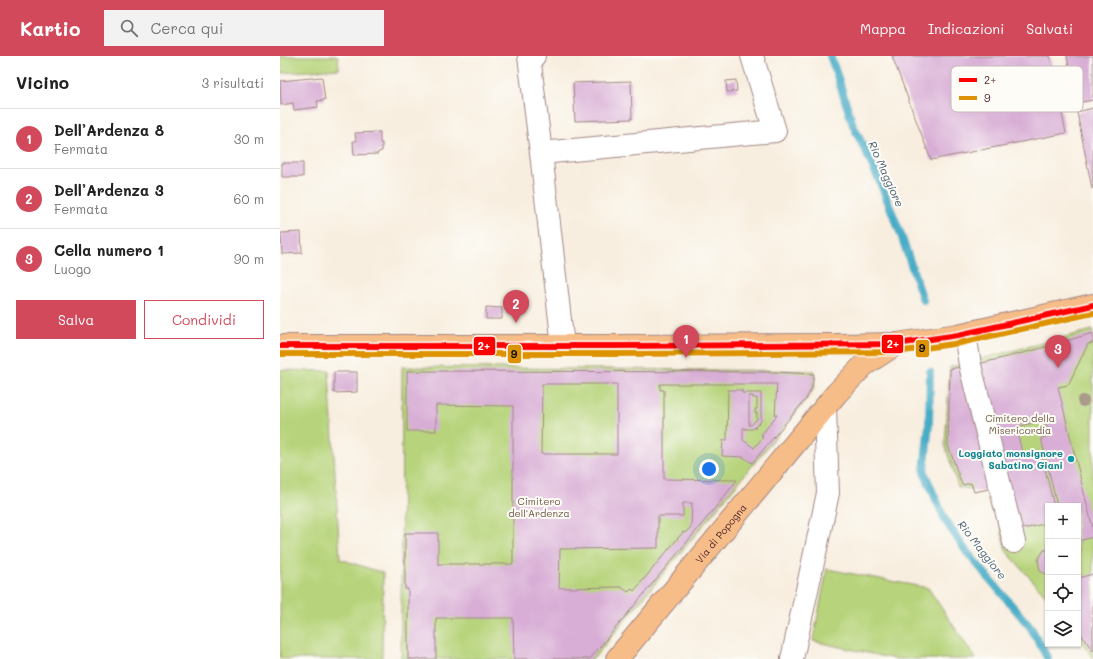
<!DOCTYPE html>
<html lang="it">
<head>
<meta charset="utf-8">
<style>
  :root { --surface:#fff; --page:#f2f2f2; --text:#222; --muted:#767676; --line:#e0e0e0; --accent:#d1495b }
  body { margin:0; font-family:Mali,sans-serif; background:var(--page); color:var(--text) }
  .controls { position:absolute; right:12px; bottom:12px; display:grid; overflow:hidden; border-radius:0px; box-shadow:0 1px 3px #0004 }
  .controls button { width:36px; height:36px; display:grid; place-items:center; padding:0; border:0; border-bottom:1px solid var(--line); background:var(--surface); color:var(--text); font:20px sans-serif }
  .you { position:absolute; left:429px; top:413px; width:14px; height:14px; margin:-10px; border:3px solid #fff; border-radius:50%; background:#1a73e8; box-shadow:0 0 0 6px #1a73e833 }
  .badge { display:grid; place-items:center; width:26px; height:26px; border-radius:50%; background:var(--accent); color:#fff; font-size:13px; font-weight:700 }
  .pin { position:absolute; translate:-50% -33px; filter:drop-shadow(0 1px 2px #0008) }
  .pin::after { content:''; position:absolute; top:21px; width:14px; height:12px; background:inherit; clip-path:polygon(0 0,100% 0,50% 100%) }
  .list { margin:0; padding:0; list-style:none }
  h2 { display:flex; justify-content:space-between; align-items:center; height:52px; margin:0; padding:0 16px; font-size:17px }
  h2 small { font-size:13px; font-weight:400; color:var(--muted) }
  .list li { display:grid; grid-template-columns:26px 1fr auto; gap:12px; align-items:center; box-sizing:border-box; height:60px; padding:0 16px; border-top:1px solid var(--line) }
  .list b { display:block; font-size:15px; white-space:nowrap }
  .list p { margin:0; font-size:13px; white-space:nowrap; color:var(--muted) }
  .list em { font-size:13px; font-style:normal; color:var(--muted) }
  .actions { display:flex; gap:8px; padding:12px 16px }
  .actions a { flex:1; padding:9px 0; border:1px solid var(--accent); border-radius:0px; text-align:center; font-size:14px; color:var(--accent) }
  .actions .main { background:var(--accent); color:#fff }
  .icon { flex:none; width:22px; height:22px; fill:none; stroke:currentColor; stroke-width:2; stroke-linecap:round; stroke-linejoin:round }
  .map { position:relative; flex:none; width:813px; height:603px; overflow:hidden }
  header { display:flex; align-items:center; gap:24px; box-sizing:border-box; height:56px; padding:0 20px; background:var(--accent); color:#fff }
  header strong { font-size:19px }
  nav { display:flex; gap:22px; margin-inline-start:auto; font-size:14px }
  .search { width:280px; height:36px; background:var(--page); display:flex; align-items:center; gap:10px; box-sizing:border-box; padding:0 14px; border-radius:0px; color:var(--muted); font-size:15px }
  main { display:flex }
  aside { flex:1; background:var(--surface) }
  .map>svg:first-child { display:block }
  .green { fill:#b7d47b; stroke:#807a53 }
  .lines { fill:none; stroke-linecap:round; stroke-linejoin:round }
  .stream { stroke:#47acc6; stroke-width:8 }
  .building { fill:#d8add6; fill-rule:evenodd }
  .minor-casing { stroke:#a18685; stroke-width:24 }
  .major-casing { stroke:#a18685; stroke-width:24 }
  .minor { stroke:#fff; stroke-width:22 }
  .major { stroke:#f7bd88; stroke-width:22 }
  .bus-1-casing { stroke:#fdfcf7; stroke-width:9 }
  .bus-2-casing { stroke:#fdfcf7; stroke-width:9 }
  .bus-1 { stroke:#f00; stroke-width:6 }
  .bus-2 { stroke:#dd9206; stroke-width:6 }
  .tree { fill:#aa9a89 }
  .culture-dot { fill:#0f9aa8; stroke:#fdfcf7; stroke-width:1.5 }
  .labels { text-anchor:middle; stroke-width:4; stroke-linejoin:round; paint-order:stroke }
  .park-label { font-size:10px; fill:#6b5543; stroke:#fdfcf7 }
  .culture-label { font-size:10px; font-weight:bold; fill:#0d838f; stroke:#fdfcf7; text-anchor:end }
  .street-label { font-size:10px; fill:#4a1f2b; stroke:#fdfcf7 }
  .water-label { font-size:11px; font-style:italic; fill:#495e71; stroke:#fdfcf7 }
  .key { fill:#fdfcf7; stroke:#c7baba; stroke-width:1 }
  .key-label { font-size:11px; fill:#4a1f2b }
  .line-badge { stroke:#fdfcf7; stroke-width:1.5 }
  .badge-label { font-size:11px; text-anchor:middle; font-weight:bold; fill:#fff }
  .pale-badge-label { font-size:11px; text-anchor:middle; font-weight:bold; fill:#111 }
</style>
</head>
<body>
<header>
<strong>Kartio</strong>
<div class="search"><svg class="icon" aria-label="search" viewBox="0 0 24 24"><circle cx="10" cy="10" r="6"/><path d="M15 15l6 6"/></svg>Cerca qui</div>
<nav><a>Mappa</a><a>Indicazioni</a><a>Salvati</a></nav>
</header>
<main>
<aside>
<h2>Vicino<small>3 risultati</small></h2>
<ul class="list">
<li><span class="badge">1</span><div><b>Dell’Ardenza 8</b><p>Fermata</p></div><em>30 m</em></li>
<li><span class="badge">2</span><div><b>Dell’Ardenza 3</b><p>Fermata</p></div><em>60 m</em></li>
<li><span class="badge">3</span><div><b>Cella numero 1</b><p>Luogo</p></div><em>90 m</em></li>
</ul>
<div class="actions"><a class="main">Salva</a><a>Condividi</a></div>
</aside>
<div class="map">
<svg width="813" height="603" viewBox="0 0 813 603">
  <rect width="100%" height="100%" fill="#fdfcf7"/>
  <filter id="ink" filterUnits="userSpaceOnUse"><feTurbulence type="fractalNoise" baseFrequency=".025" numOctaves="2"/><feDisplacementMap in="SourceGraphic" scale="8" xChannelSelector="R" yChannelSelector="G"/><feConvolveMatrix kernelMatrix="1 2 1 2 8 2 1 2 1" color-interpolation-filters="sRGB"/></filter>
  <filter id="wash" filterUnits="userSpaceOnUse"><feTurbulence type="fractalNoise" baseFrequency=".012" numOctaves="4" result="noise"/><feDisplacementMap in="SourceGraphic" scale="16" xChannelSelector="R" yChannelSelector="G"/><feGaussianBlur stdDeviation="0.9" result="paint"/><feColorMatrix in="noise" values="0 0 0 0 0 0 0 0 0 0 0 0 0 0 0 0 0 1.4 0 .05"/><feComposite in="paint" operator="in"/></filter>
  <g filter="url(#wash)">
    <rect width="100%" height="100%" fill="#f8eedf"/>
    <path class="green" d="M0 0H58L59 13 0 17Z
      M813 274V602L798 581V450H768V542L726 495 712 436 678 431 665 389 670 311Z
      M122 311 534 315V332L527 343 313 603H121Z
      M0 314 49 315 60 503 103 517 102 603H0Z
      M547 513 648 532 696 603H615L533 585Z"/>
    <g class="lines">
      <path class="stream" d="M550 0 555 13 573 69 600 126 620 176 643 244
        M650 316 649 368 644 416 665 464 686 495 751 572 768 603"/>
    </g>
    <g id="blocks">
      <path class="building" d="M612 0H770L786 77 651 104Z
        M787 0H813V44L796 47Z
        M42 21 45 44 37 45 38 51 14 54 13 47 1 49 0 25Z
        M456 24 457 35 447 36 446 25Z
        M351 25 352 63 295 65 293 27Z
        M813 52V132L812 133 797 56Z
        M100 76V87H102V95L98 96V98L74 99 73 85H76L75 77Z
        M2 107H23V121H2Z
        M21 176 22 197 2 198 1 177Z
        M206 251 222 252V263H206Z
        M813 277V287L808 288 788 329 778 331 813 473V481L798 485V450H777L761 382 769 380 765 364 736 371 743 401 761 396 774 450H768V467L739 474 698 308 755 294Z
        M684 310 714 432 694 436 691 427 682 429 668 389 670 313Z
        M127 315 497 316 534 318 532 332 526 343 472 407 463 401 442 400 443 384H447L448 334H462V337H481V365L473 373H465V372H463V384L474 392 483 381 481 379 497 359H495L497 328H380V334H384V423L457 424 440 446 310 603H234L233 562H156V603H128V533H125V477H158V508H233V350L156 349V375H127ZM262 328H337V398H261ZM469 340H473V342H477V353H475V357H477V363L471 369H469ZM403 447H412L411 471 405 477 403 476 354 535 352 533 348 536 341 531 279 532 280 493 378 492V460H403Z
        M54 316H77V336L54 337Z
        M764 494H768V519L760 515 758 504Z
        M813 518V595L798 574V522Z"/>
    </g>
  </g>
  <g filter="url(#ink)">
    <use href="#blocks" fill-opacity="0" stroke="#a18685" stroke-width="1"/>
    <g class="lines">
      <defs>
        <path id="minor" d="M254 0H249L261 97
          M685 278 690 309 734 486
          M283 290 261 97 495 75 472 0
          M512 603 548 437 545 352"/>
        <g id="major">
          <path d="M0 290H337L557 289 617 288 678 279 813 249"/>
          <path id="s1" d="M337 603 556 338 584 309 616 288"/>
        </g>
      </defs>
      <use href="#minor" class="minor-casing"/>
      <use href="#major" class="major-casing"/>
      <use href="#minor" class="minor"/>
      <use href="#major" class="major"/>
      <defs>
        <path id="bus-1" d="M0 290H337L617 288 678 279 813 249"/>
        <path id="bus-2" d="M0 298H337L617 296 680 287 813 257"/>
      </defs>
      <use href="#bus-1" class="bus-1-casing"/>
      <use href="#bus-2" class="bus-2-casing"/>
      <use href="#bus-1" class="bus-1"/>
      <use href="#bus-2" class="bus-2"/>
    </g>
    <circle class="tree" cx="803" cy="345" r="6"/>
  </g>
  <circle class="culture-dot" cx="791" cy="403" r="4"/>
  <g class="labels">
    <g class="park-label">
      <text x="740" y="366">Cimitero della<tspan x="740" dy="12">Misericordia</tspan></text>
      <text x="259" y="449">Cimitero<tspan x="259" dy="12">dell'Ardenza</tspan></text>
    </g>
    <g class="culture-label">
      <text x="783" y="401">Loggiato monsignore<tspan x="783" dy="12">Sabatino Giani</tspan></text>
    </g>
    <g class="street-label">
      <text dy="4" stroke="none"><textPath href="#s1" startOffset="163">Via di Popogna</textPath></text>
    </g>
    <g class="water-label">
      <text transform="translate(606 118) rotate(66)" y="4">Rio Maggiore</text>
      <text transform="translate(702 494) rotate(52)" y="4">Rio Maggiore</text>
    </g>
  </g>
  <rect x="671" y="10" width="132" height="46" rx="6" class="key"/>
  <rect x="679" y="22" width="18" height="4" fill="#f00"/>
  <rect x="679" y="40" width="18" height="4" fill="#dd9206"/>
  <g class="key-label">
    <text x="704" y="28">2+</text>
    <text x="704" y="46">9</text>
  </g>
  <g class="line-badge">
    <rect x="601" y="278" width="23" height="20" rx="4" fill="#f00"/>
    <rect x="193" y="280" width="23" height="20" rx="4" fill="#f00"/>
    <rect x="635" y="283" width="15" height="19" rx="4" fill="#dd9206"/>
    <rect x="227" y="288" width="15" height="20" rx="4" fill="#dd9206"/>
  </g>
  <g class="badge-label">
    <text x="613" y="292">2+</text>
    <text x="204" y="294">2+</text>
  </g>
  <g class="pale-badge-label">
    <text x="642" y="296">9</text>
    <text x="234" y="302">9</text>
  </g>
</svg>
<div class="controls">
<button>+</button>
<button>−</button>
<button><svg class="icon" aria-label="locate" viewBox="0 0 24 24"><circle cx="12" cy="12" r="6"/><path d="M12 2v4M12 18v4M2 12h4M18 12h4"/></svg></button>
<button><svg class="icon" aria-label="layers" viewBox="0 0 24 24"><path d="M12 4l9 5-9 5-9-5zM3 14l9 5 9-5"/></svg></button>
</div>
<div class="you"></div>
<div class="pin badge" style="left:406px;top:302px">1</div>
<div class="pin badge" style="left:236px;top:267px">2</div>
<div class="pin badge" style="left:778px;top:312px">3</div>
</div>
</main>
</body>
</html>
